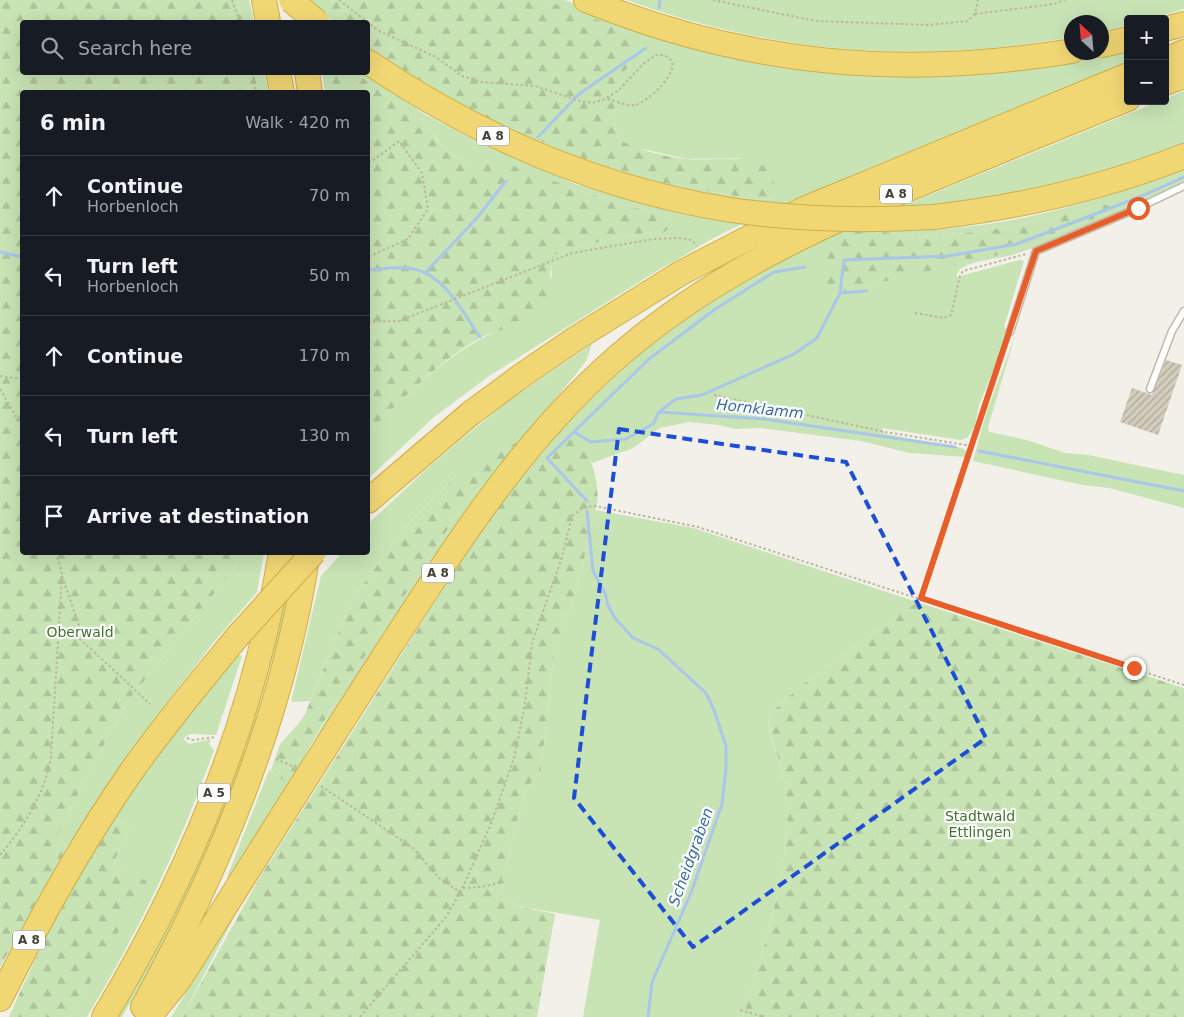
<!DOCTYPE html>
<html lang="en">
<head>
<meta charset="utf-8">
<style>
  :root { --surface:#171b24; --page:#242831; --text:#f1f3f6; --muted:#9ea1a6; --line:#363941 }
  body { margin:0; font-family:"DejaVu Sans",sans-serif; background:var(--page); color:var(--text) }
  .controls { position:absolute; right:15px; top:15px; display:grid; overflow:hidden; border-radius:5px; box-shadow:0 5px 20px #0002 }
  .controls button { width:45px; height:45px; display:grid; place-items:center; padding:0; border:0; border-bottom:1px solid var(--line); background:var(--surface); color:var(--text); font:25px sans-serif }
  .compass { position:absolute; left:1064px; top:15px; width:45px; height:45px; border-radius:50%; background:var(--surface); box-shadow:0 5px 20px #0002; rotate:334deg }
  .stop { position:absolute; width:15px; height:15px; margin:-11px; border:4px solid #e75e2b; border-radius:50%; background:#fff }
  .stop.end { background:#e75e2b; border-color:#fff; box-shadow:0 1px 5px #0008 }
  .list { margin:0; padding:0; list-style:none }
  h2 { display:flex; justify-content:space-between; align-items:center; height:65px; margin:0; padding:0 20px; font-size:21px }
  h2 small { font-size:16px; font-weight:400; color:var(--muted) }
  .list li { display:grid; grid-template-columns:32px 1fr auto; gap:15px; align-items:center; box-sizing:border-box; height:80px; padding:0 20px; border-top:1px solid var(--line) }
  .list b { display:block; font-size:19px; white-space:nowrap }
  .list p { margin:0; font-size:16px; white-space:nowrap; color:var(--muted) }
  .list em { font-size:16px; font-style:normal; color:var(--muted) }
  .icon { flex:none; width:28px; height:28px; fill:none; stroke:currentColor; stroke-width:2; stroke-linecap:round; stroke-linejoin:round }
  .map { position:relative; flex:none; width:1184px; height:1017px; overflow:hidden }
  .search { position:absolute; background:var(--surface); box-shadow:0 5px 20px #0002; left:20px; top:20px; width:350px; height:55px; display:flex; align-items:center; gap:12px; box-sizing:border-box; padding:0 18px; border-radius:5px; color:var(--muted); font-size:19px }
  .panel { position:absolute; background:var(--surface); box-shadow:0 5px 20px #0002; left:20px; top:90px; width:350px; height:465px; border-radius:5px }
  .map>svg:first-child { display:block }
  .grass { fill:#c8e3b4 }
  .forest { fill:url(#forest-firs) }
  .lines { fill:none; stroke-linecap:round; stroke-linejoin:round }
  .stream { stroke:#aac7ea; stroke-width:3 }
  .building { fill:url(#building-hatch) }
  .lane-casing { stroke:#bdb9ab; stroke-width:9 }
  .highway-casing { stroke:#cfae45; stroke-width:26 }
  .path { stroke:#bdb69e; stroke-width:2; stroke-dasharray:2.5 2.5; stroke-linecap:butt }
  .lane { stroke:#fff; stroke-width:6 }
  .highway { stroke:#f1d774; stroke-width:24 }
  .highway-bridge-casing { stroke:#cfae45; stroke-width:26; stroke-linecap:butt }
  .highway-bridge { stroke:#f1d774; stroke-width:24 }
  .route { stroke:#e75e2b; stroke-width:6 }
  .marked { fill:none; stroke:#1d4ed8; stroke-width:4; stroke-dasharray:10 6; stroke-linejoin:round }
  .labels { text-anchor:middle; stroke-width:4.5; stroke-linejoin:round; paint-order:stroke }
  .shield { fill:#fff; stroke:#7d7a73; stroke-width:1 }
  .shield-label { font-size:12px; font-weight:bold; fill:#454137 }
  .park-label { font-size:14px; fill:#407230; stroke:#fff }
  .water-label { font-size:15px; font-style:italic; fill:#3a6ba7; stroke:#fff }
</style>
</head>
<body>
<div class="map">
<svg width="1184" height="1017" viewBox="0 0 1184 1017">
  <defs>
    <pattern id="forest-firs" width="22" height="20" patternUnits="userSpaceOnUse" patternTransform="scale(1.25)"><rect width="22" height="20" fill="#c8e3b4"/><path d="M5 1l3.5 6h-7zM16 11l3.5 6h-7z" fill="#adc49b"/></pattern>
    <pattern id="building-hatch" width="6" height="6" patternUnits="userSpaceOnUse" patternTransform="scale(1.25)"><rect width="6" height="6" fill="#d3cdbe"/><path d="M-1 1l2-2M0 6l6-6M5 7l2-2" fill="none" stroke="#ada89b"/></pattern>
  </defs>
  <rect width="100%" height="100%" fill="#f2f0e8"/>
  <path class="grass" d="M237 0H249L254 22H243Z
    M545 0H565L683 43 1062 61 1128 47V62L854 174 784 207 749 204 606 171 476 118 713 192 756 200 773 199 739 158 687 159 634 147 618 139 614 123 615 81 632 63 575 12Z
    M627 0H1184V9L1150 19H1128V25L1102 31V22H1072L1071 37C921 65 771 53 627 0Z
    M254 73H264L268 92H258Z
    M356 73H363L426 115 478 142 575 184 681 214 745 223C714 235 689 254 660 269L489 376 434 417 368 479V432C413 390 459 340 520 323L552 276 551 264 554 255C590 244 625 232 663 233L671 218 577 190 541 177 467 163 454 156 440 144 427 125Z
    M1184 91V145L1138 164 989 202 895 209 1160 101H1165V99Z
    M1184 169V183C1129 211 1071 236 1012 255 999 259 955 261 957 277L1019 260 1024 261 1004 327 1007 330 1002 350 979 405 975 426 968 437 961 440 882 428 885 434 962 448 967 452 966 457 909 453 861 441 761 428 734 429 719 425 689 422 660 428 633 448 592 463C585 447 580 433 561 430 595 395 629 362 667 332 720 291 781 260 841 230L831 298 886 281 943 267 1046 237 1109 213V206L1103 204 1040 221 991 230 923 238 872 230C890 230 908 231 926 230 1012 227 1103 200 1184 169Z
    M1015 336 988 427 989 432 1027 440 1065 453 1088 455 1184 475V508L1109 488 1083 485 973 461 987 411Z
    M592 344 586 361 523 440 456 476 408 524 352 599 310 701 291 702 321 576 342 553 368 552V524L431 465 504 404Z
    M508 456 492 477 309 751 337 699 464 504Z
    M595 510 693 528 917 602 802 685 768 715C768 741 784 766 786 793 794 860 762 952 743 1017H583L600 920 516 906 503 894 502 878 525 792 541 770 554 653 578 586Z
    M244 553H264L257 592 213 643 150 725 67 847 58 833 124 706 235 567Z
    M293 553H297L283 621 248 746 244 745 282 604Z
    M238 655 242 656 216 735 189 734 183 739 189 744 211 739 209 744 214 750C181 844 138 932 87 1017H71L146 881 112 866 129 828 115 817 200 696 203 698Z
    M243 749 246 750C212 843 173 932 122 1017H118L168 927 188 885Z
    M269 770 280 776 288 785 229 880 227 877Z
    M243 900 182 1017H171Z"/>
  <path class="forest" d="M0 0H237L243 22H22V72L254 73 258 92H22V552L244 553 235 567 124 706 58 833 67 847 0 967Z
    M307 0H545L619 28 631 36 636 49 632 63 615 82 614 123 618 139C639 150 662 156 685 159 716 163 783 143 774 199L756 200 661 182 588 160 502 125 476 118 396 71 368 50V22H333Z
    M322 73H356L427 125 440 144 454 156 467 163 476 164 490 157 496 159 577 190 671 218 668 229 663 233C626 232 590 244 554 255 548 272 552 293 542 310 534 324 496 329 480 338 438 361 403 400 368 432V92H325Z
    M1103 204 1109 206V213L998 255 886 281 831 298C819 270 819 254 841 230H872L923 238 991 230 1040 221Z
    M561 430C564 430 569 430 572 432 589 441 604 494 595 510L578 586 554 653 541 770 525 792 502 878 503 894 516 906 555 914 537 1017H182L260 877 489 517Z
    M523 440 464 504 337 699 288 785 271 770 280 744 299 723 305 714 352 599 408 524 456 476 486 456Z
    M917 602 1184 688V1017H743C762 952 794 860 786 793 784 766 769 741 768 715L802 685Z
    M115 817 129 828 112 866 147 881 71 1017H9C39 948 74 880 115 817Z"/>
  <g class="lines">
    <path class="stream" d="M659 8 660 0
      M538 137 579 94 646 48
      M0 252 22 257
      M368 270C380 269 394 267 406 268 443 270 461 310 480 337
      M426 272 476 219 506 181
      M840 293 844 260 948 256 1017 244 1142 196 1184 177
      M660 411 676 399 702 395 794 354 817 338 840 293 867 291
      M574 432 591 442 626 439 653 424 659 412 764 419 955 447
      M979 451 1184 491
      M587 501 547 458 649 359 714 310 774 272 805 267
      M587 511 593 571 605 593 608 605 614 617 633 638 658 649 706 693 714 710 726 746V768L722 804 691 893 652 982 648 1017"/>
  </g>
  <path class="building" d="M1166 360 1182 365 1158 435 1120 422 1132 388 1152 395Z"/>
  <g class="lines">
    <defs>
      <path id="lane" d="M1010 332 1036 251 1138 208 1184 186
        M1150 389 1172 331 1184 311"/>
      <path id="highway" d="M264 0 268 22
        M586 0C745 65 903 79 1072 51
        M1165 29 1184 24
        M1102 45 1128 39
        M1165 60 1184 52
        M368 62C479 137 598 189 731 210
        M278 72 282 92
        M307 72 310 92
        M1165 83 1184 76
        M934 217C1021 207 1103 188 1184 156
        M368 501 471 413 521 376 575 339 681 273 804 209 1128 75
        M0 999C39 920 81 844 131 772 164 725 201 681 237 637
        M143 1007C221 865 284 713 308 552
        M104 1017C189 875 255 717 281 552
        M149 1017 179 980C247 872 315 763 384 656 459 541 527 430 635 342 728 266 837 218 947 173 1007 148 1068 123 1128 99"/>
    </defs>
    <use href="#lane" class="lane-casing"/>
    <use href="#highway" class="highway-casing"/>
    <path class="path" d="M232 0 240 22
      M339 0 379 31 436 57 462 76 482 82 535 86 580 101 592 103 605 99 619 90 643 64 656 55C661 55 667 55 670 59 682 71 647 102 636 105 626 107 616 100 605 99
      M713 0 816 21 929 25 968 21 975 14 978 0
      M975 14 1054 4 1065 0
      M253 72 256 92
      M368 162 372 161 399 141 422 173 428 209 408 239 368 257
      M915 313 944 318 951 315 960 276 963 271 1026 254
      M368 322 399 321 572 253 654 239 679 238 692 240 696 246
      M0 376 22 379
      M0 389 22 427
      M714 395 885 432 972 446
      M62 576 84 640
      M921 598 1008 340
      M57 633C60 632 65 631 69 631 74 632 140 695 150 704
      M187 738 193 740 215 737
      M276 759 292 766
      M321 786 413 848 439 878 460 892
      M0 855C24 827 45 793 51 757L62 574 56 552
      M463 888 480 887 504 882
      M740 1010 764 1017
      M360 1017 446 917 460 893 491 824 515 755 525 703 532 643 562 557 572 516 584 507 595 506 698 527 1184 685"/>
    <use href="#lane" class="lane"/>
    <use href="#highway" class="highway"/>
    <defs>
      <path id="highway-bridge" d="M291 0 317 22
        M731 210C799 220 866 221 934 217
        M237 637 314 552"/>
    </defs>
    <use href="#highway-bridge" class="highway-bridge-casing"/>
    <use href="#highway-bridge" class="highway-bridge"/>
  </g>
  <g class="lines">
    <path class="route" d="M1134 668 921 598 1036 251 1138 208"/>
  </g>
  <path class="marked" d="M619 429 846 462 986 738 693 947 574 798Z"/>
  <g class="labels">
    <g class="shield">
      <rect x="477" y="126.5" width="32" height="19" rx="4"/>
      <rect x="880" y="184.5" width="32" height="19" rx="4"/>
      <rect x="422" y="563.5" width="32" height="19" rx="4"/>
      <rect x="198" y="783.5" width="32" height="19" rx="4"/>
      <rect x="13" y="930.5" width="32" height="19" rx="4"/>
    </g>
    <g class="shield-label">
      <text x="493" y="140">A 8</text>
      <text x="896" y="198">A 8</text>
      <text x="438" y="577">A 8</text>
      <text x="214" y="797">A 5</text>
      <text x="29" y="944">A 8</text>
    </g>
    <g class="park-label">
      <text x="80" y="637">Oberwald</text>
      <text x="980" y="821">Stadtwald<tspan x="980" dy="16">Ettlingen</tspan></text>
    </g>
    <g class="water-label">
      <text transform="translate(760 409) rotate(6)" y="5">Hornklamm</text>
      <text transform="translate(691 857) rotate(-70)" y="5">Scheidgraben</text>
    </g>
  </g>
</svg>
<div class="controls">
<button>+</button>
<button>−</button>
</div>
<svg class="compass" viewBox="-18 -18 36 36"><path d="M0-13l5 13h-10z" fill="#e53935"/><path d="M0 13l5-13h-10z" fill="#9ea1a6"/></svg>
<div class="stop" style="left:1138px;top:208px"></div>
<div class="stop end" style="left:1134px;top:668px"></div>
<div class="search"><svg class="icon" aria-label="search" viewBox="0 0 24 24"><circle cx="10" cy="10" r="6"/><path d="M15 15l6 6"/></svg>Search here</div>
<section class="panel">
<h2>6 min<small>Walk · 420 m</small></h2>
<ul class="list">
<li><svg class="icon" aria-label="ahead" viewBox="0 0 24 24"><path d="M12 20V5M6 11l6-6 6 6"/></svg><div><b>Continue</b><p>Horbenloch</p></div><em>70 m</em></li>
<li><svg class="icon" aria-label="left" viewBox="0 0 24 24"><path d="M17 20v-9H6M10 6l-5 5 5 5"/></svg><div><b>Turn left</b><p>Horbenloch</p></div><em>50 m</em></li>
<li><svg class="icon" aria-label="ahead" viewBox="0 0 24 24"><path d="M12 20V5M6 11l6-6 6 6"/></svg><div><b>Continue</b></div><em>170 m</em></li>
<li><svg class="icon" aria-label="left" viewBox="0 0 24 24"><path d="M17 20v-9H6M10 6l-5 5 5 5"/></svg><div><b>Turn left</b></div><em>130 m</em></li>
<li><svg class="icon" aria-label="arrive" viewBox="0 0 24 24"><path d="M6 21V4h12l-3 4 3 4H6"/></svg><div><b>Arrive at destination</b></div></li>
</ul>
</section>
</div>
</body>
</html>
